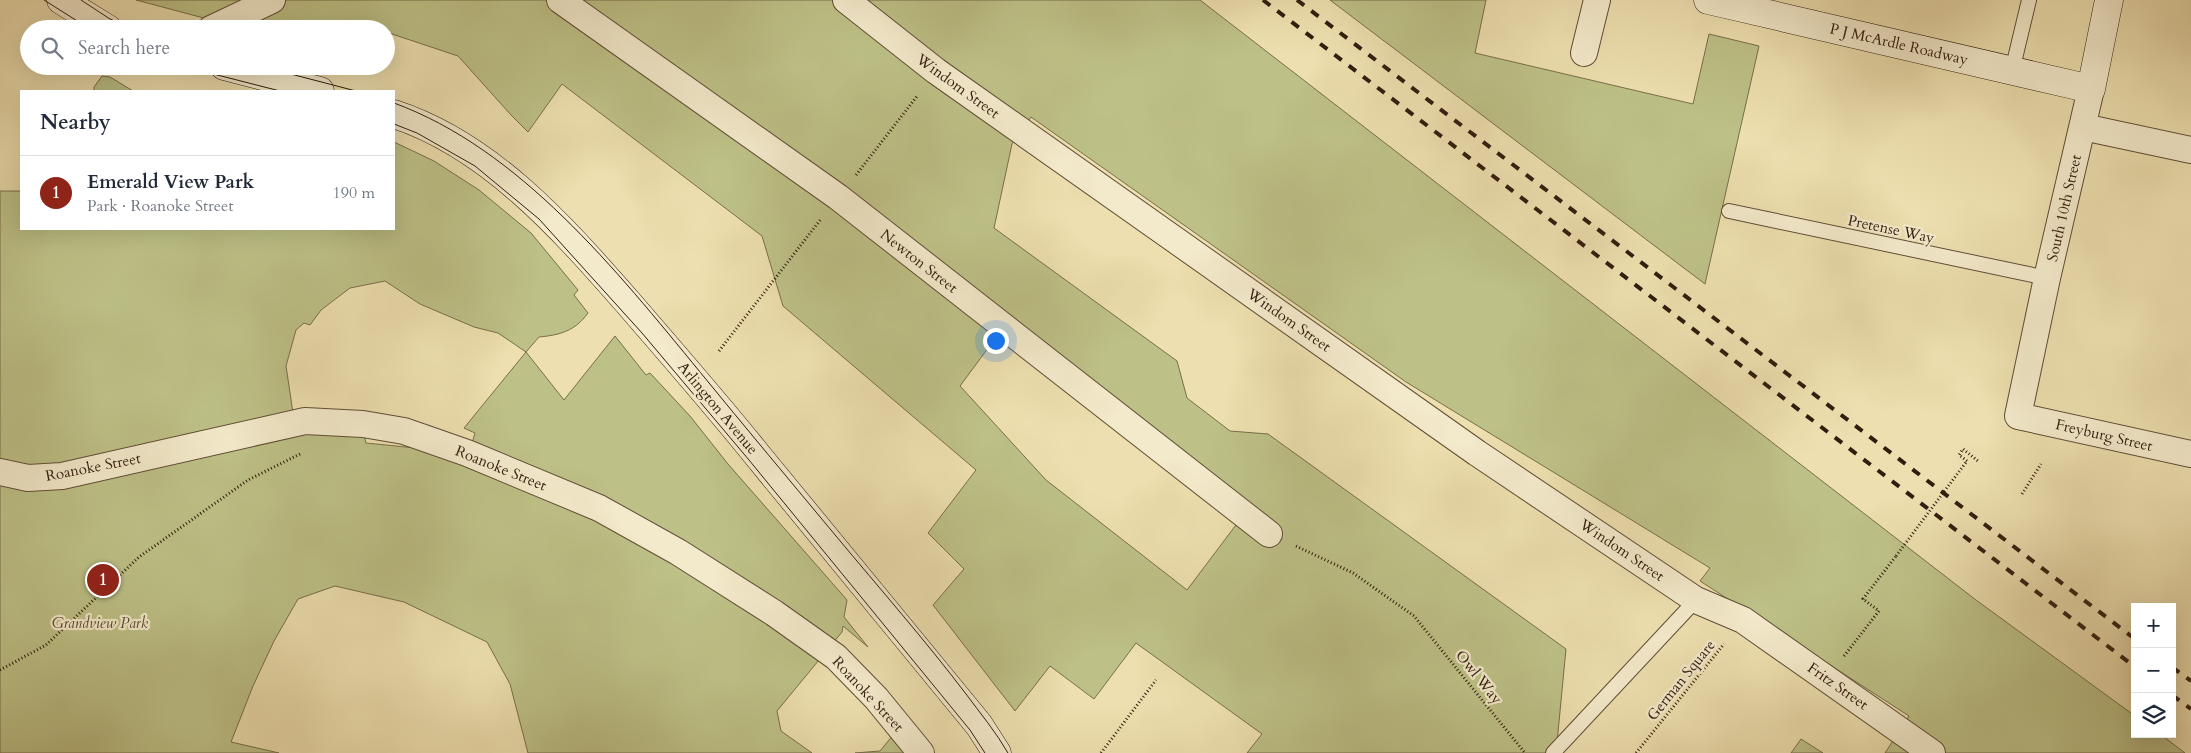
<!DOCTYPE html>
<html lang="en">
<head>
<meta charset="utf-8">
<style>
  :root { --surface:#fff; --page:#f6f6f7; --text:#1f2937; --muted:#747a83; --line:#e0e1e3; --accent:#8f2418 }
  body { margin:0; font-family:Cardo,serif; background:var(--page); color:var(--text) }
  .controls { position:absolute; right:15px; bottom:15px; display:grid; overflow:hidden; border-radius:0px; box-shadow:0 5px 20px #0002 }
  .controls button { width:45px; height:45px; display:grid; place-items:center; padding:0; border:0; border-bottom:1px solid var(--line); background:var(--surface); color:var(--text); font:25px sans-serif }
  .you { position:absolute; left:995px; top:340px; width:18px; height:18px; margin:-12px; border:4px solid #fff; border-radius:50%; background:#1a73e8; box-shadow:0 0 0 8px #1a73e833 }
  .badge { display:grid; place-items:center; width:32px; height:32px; border-radius:50%; background:var(--accent); color:#fff; font-size:16px; font-weight:700 }
  .pin { position:absolute; translate:-50% -50%; border:2px solid #fff; box-shadow:0 1px 5px #0006 }
  .list { margin:0; padding:0; list-style:none }
  h2 { display:flex; justify-content:space-between; align-items:center; height:65px; margin:0; padding:0 20px; font-size:21px }
  h2 small { font-size:16px; font-weight:400; color:var(--muted) }
  .list li { display:grid; grid-template-columns:32px 1fr auto; gap:15px; align-items:center; box-sizing:border-box; height:75px; padding:0 20px; border-top:1px solid var(--line) }
  .list b { display:block; font-size:19px; white-space:nowrap }
  .list p { margin:0; font-size:16px; white-space:nowrap; color:var(--muted) }
  .list em { font-size:16px; font-style:normal; color:var(--muted) }
  .icon { flex:none; width:28px; height:28px; fill:none; stroke:currentColor; stroke-width:2; stroke-linecap:round; stroke-linejoin:round }
  .map { position:relative; flex:none; width:2191px; height:753px; overflow:hidden }
  .search { position:absolute; background:var(--surface); box-shadow:0 5px 20px #0002; left:20px; top:20px; width:375px; height:55px; display:flex; align-items:center; gap:12px; box-sizing:border-box; padding:0 18px; border-radius:28px; color:var(--muted); font-size:19px }
  .panel { position:absolute; background:var(--surface); box-shadow:0 5px 20px #0002; left:20px; top:90px; width:375px; height:140px; border-radius:0px }
  .map>svg:first-child { display:block }
  .green { fill:#bdc187; stroke:#786e4a; fill-rule:evenodd }
  .lines { fill:none; stroke-linecap:round; stroke-linejoin:round }
  .lane-casing { stroke:#614d36; stroke-width:16 }
  .street-casing { stroke:#614d36; stroke-width:28 }
  .secondary-casing { stroke:#321c0e; stroke-width:29 }
  .path { stroke:#321c0e; stroke-width:3; stroke-dasharray:1 2.5; stroke-linecap:butt }
  .lane { stroke:#f3eacb; stroke-width:14 }
  .street { stroke:#f3eacb; stroke-width:26 }
  .secondary { stroke:#f3eacb; stroke-width:28 }
  .tram { stroke:#321c0e; stroke-width:1 }
  .rail { stroke:#321c0e; stroke-width:4; stroke-dasharray:9 9; stroke-linecap:butt }
  .path-bridge { stroke:#321c0e; stroke-width:3; stroke-dasharray:1 2.5; stroke-linecap:butt }
  .labels { text-anchor:middle; stroke-width:4.5; stroke-linejoin:round; paint-order:stroke }
  .street-label { font-size:15px; fill:#321c0e; stroke:#f3eacb }
  .park-label { font-size:15px; font-style:italic; fill:#5c4e32; stroke:#f3eacb }
</style>
</head>
<body>
<div class="map">
<svg width="2191" height="753" viewBox="0 0 2191 753">
  <rect width="100%" height="100%" fill="#eddfaf"/>
  <filter id="stains"><feTurbulence type="fractalNoise" baseFrequency=".004" numOctaves="4"/><feColorMatrix values="0 0 0 0 .2 0 0 0 0 .09 0 0 0 0 .02 0 0 0 .5 -.17"/></filter>
  <radialGradient id="worn" r=".72"><stop offset=".6" stop-color="#630" stop-opacity="0"/><stop offset="1" stop-color="#630" stop-opacity=".3"/></radialGradient>
  <path class="green" d="M136 0H1200L1976 600 2135 716V734H2160L2185 753H1885L1909 716 1700 581 1710 568 1406 382 1031 117 1012 144 994 228 1177 361 1187 398 1230 431 1268 434 1566 649 1556 753H1247L1262 734 1136 643 1094 699 1050 666 1015 711 933 605 964 569 928 533 976 470 783 306 762 236 562 84 528 132 511 115 458 56 386 32V29H245ZM1011 317 1251 505 1187 590 1046 480 960 386Z
    M1330 0H1486L1475 53 1693 104 1709 34 1759 46 1705 284Z
    M102 76 110 77 133 91H94V87Z
    M394 142 434 161 479 190 531 233 578 290 574 295 588 313C575 331 560 335 539 337L526 352 564 400 615 336 646 375 650 373 690 416 728 464 847 600 844 617 868 647 843 626 842 632 777 711 781 731 812 753H528L510 684 487 642 404 602 335 586 298 599 274 641 253 686 231 742 279 753H0V191H21V229H394ZM385 281 420 304 474 327 498 333 526 352 464 428 475 433 473 440 457 459 436 450 366 443 360 419 293 413 286 366 296 330 304 323 310 325 321 310 350 288Z
    M898 729 919 753H855L880 751Z
    M1801 739 1823 753H1791Z"/>
  <g class="lines">
    <defs>
      <path id="lane" d="M2012 71 2029 0
        M1729 211 2047 278
        M1553 753 1696 600"/>
      <path id="street" d="M560 0 838 197 1269 534
        M846 0 936 71 1477 453 1696 600 1743 620 1932 753
        M211 29 272 0
        M1584 53 1597 0
        M2091 89 2047 278 2018 416 2191 454
        M2083 127 2191 150
        M0 472 28 478 62 476 305 421 363 424 404 431 467 453 599 508 678 552 774 613 836 657 876 698 921 753"/>
      <path id="secondary" d="M61 0 108 29
        M1708 0 2091 89 2109 0
        M224 66 320 91
        M394 114C492 146 565 231 631 306 674 356 717 405 758 456 832 546 905 635 979 725L997 753"/>
    </defs>
    <use href="#lane" class="lane-casing"/>
    <use href="#street" class="street-casing"/>
    <use href="#secondary" class="secondary-casing"/>
    <path class="path" d="M856 175 918 95
      M719 351 821 219
      M1967 461 1959 455 1963 449 1978 461
      M2022 494 2041 464
      M1296 546 1353 573 1414 616 1525 753
      M1844 656 1879 611 1863 599 1896 556
      M0 670 46 645 139 557 248 480 300 454
      M1101 753 1156 680
      M1636 753 1724 644"/>
    <use href="#lane" class="lane"/>
    <use href="#street" class="street"/>
    <use href="#secondary" class="secondary"/>
    <path class="tram" d="M44 0 90 29
      M81 0 110 19 134 29
      M182 66 280 91
      M260 66 356 91
      M394 103C520 149 617 271 700 372 745 427 791 482 836 536 880 589 925 640 966 694 980 713 996 732 1008 753
      M394 124 417 133 475 166 539 219 642 333 749 460 970 730 985 753"/>
    <path class="rail" d="M1263 0 2135 667
      M1297 0 2135 639
      M2172 667 2191 681
      M2172 695 2191 709"/>
    <path class="path-bridge" d="M1896 556 1967 461"/>
  </g>
  <g class="labels">
    <g class="street-label">
      <text transform="translate(1899 44) rotate(13)" y="5">P J McArdle Roadway</text>
      <text transform="translate(958 86) rotate(36)" y="5">Windom Street</text>
      <text transform="translate(2064 208) rotate(-77)" y="5">South 10th Street</text>
      <text transform="translate(1891 229) rotate(12)" y="5">Pretense Way</text>
      <text transform="translate(919 261) rotate(38)" y="5">Newton Street</text>
      <text transform="translate(1289 320) rotate(35)" y="5">Windom Street</text>
      <text transform="translate(718 408) rotate(50)" y="5">Arlington Avenue</text>
      <text transform="translate(2104 435) rotate(13)" y="5">Freyburg Street</text>
      <text transform="translate(93 467) rotate(-11)" y="5">Roanoke Street</text>
      <text transform="translate(501 468) rotate(22)" y="5">Roanoke Street</text>
      <text transform="translate(1622 550) rotate(34)" y="5">Windom Street</text>
      <text transform="translate(1479 677) rotate(51)" y="5">Owl Way</text>
      <text transform="translate(1681 680) rotate(-51)" y="5">German Square</text>
      <text transform="translate(1838 686) rotate(35)" y="5">Fritz Street</text>
      <text transform="translate(868 694) rotate(47)" y="5">Roanoke Street</text>
    </g>
    <g class="park-label">
      <text x="100" y="628">Grandview Park</text>
    </g>
  </g>
  <rect width="100%" height="100%" filter="url(#stains)"/>
  <rect width="100%" height="100%" fill="url(#worn)"/>
</svg>
<div class="controls">
<button>+</button>
<button>−</button>
<button><svg class="icon" aria-label="layers" viewBox="0 0 24 24"><path d="M12 4l9 5-9 5-9-5zM3 14l9 5 9-5"/></svg></button>
</div>
<div class="you"></div>
<div class="pin badge" style="left:103px;top:580px">1</div>
<div class="search"><svg class="icon" aria-label="search" viewBox="0 0 24 24"><circle cx="10" cy="10" r="6"/><path d="M15 15l6 6"/></svg>Search here</div>
<section class="panel">
<h2>Nearby<small></small></h2>
<ul class="list">
<li><span class="badge">1</span><div><b>Emerald View Park</b><p>Park · Roanoke Street</p></div><em>190 m</em></li>
</ul>
</section>
</div>
</body>
</html>
